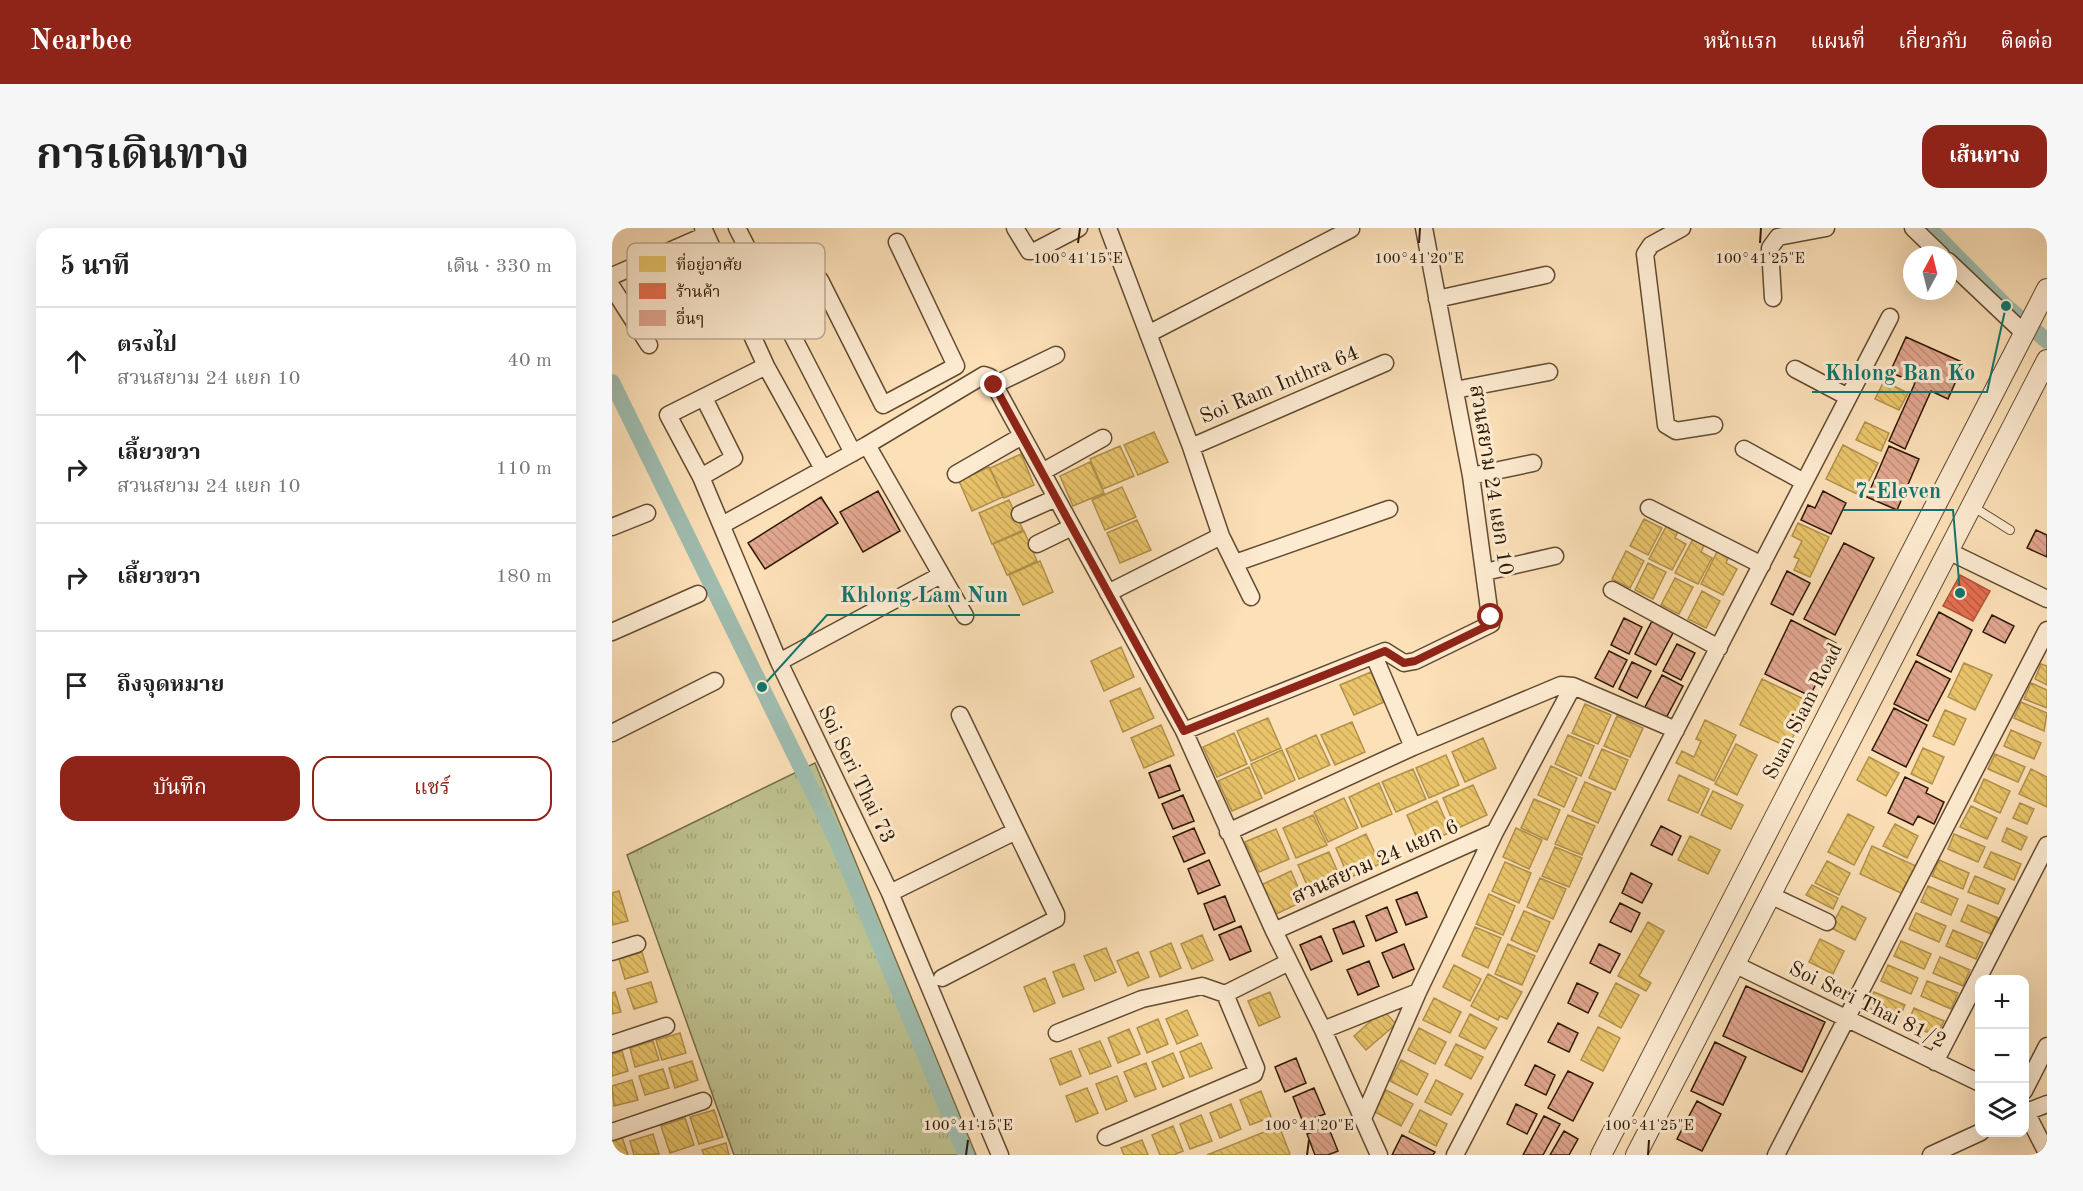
<!DOCTYPE html>
<html lang="th">
<head>
<meta charset="utf-8">
<style>
  :root { --surface:#fff; --page:#f6f6f6; --text:#222; --muted:#767676; --line:#e0e0e0; --accent:#8f2418 }
  body { margin:0; font-family:"Old Standard TT","Noto Serif Thai",serif; background:var(--page); color:var(--text) }
  .controls { position:absolute; right:18px; bottom:18px; display:grid; overflow:hidden; border-radius:12px; box-shadow:0 6px 24px #0002 }
  .controls button { width:54px; height:54px; display:grid; place-items:center; padding:0; border:0; border-bottom:2px solid var(--line); background:var(--surface); color:var(--text); font:30px sans-serif }
  .compass { position:absolute; left:1291px; top:18px; width:54px; height:54px; border-radius:50%; background:var(--surface); box-shadow:0 6px 24px #0002; rotate:7deg }
  .stop { position:absolute; width:18px; height:18px; margin:-14px; border:4px solid #8f2418; border-radius:50%; background:#fff }
  .stop.end { background:#8f2418; border-color:#fff; box-shadow:0 2px 6px #0008 }
  .list { margin:0; padding:0; list-style:none }
  h2 { display:flex; justify-content:space-between; align-items:center; height:78px; margin:0; padding:0 24px; font-size:26px }
  h2 small { font-size:20px; font-weight:400; color:var(--muted) }
  .list li { display:grid; grid-template-columns:39px 1fr auto; gap:18px; align-items:center; box-sizing:border-box; height:108px; padding:0 24px; border-top:2px solid var(--line) }
  .list b { display:block; font-size:22px; white-space:nowrap }
  .list p { margin:0; font-size:20px; white-space:nowrap; color:var(--muted) }
  .list em { font-size:20px; font-style:normal; color:var(--muted) }
  .actions { display:flex; gap:12px; padding:18px 24px }
  .actions a { flex:1; padding:14px 0; border:2px solid var(--accent); border-radius:18px; text-align:center; font-size:21px; color:var(--accent) }
  .actions .main { background:var(--accent); color:#fff }
  .icon { flex:none; width:33px; height:33px; fill:none; stroke:currentColor; stroke-width:2; stroke-linecap:round; stroke-linejoin:round }
  .map { position:relative; flex:none; width:1435px; height:927px; overflow:hidden; border-radius:18px }
  header { display:flex; align-items:center; gap:36px; box-sizing:border-box; height:84px; padding:0 30px; background:var(--accent); color:#fff }
  header strong { font-size:28px }
  nav { display:flex; gap:33px; margin-inline-start:auto; font-size:21px }
  .intro { display:flex; align-items:center; justify-content:space-between; box-sizing:border-box; height:144px; padding:0 36px }
  h1 { margin:0; font-size:42px }
  .button { padding:15px 27px; border-radius:18px; background:var(--accent); color:#fff; font-size:21px; font-weight:700 }
  main { display:flex; gap:36px; padding:0 36px }
  aside { flex:1; background:var(--surface); border-radius:18px; box-shadow:0 6px 24px #0002 }
  .map>svg:first-child { display:block }
  .grass { fill:url(#grass-tufts); stroke:#766e4a; stroke-width:1.5 }
  .homes { fill:url(#homes-back-hatch); stroke:#b1914b; stroke-width:1.5 }
  .shops { fill:url(#shops-back-hatch); stroke:#b0553a; stroke-width:1.5 }
  .lines { fill:none; stroke-linecap:round; stroke-linejoin:round }
  .canal { stroke:#9fbdb0; stroke-width:16 }
  .building { fill:url(#building-back-hatch); stroke:#2e1904; stroke-width:1.5 }
  .service-casing { stroke:#624b31; stroke-width:10 }
  .minor-casing { stroke:#624b31; stroke-width:19 }
  .tertiary-casing { stroke:#624b31; stroke-width:22 }
  .service { stroke:#fdebd1; stroke-width:8 }
  .minor { stroke:#fdebd1; stroke-width:16 }
  .tertiary { stroke:#fdebd1; stroke-width:20 }
  .route { stroke:#8f2418; stroke-width:8 }
  .ticks { fill:none; stroke:#2e1904; stroke-width:2 }
  .labels { text-anchor:middle; stroke-width:6; stroke-linejoin:round; paint-order:stroke }
  .street-label { font-size:21px; fill:#2e1904; stroke:#fdebd1 }
  .key { fill:#fdebd1; stroke:#bfac94; stroke-width:1.5 }
  .key-label { font-size:16px; fill:#2e1904 }
  .ticks-label { font-size:15px; text-anchor:middle; fill:#2e1904; stroke:#fdebd1; stroke-width:6; stroke-linejoin:round; paint-order:stroke }
  .leader { fill:none; stroke:#0f766e; stroke-width:2 }
  .callout-dot { fill:#0f766e; stroke:#fdebd1; stroke-width:2 }
  .callout-label { font-size:22px; text-anchor:middle; font-weight:bold; fill:#0f766e; stroke:#fdebd1; stroke-width:6; stroke-linejoin:round; paint-order:stroke }
</style>
</head>
<body>
<header>
<strong>Nearbee</strong>
<nav><a>หน้าแรก</a><a>แผนที่</a><a>เกี่ยวกับ</a><a>ติดต่อ</a></nav>
</header>
<div class="intro"><h1>การเดินทาง</h1><a class="button">เส้นทาง</a></div>
<main>
<aside>
<h2>5 นาที<small>เดิน · 330 m</small></h2>
<ul class="list">
<li><svg class="icon" aria-label="ahead" viewBox="0 0 24 24"><path d="M12 20V5M6 11l6-6 6 6"/></svg><div><b>ตรงไป</b><p>สวนสยาม 24 แยก 10</p></div><em>40 m</em></li>
<li><svg class="icon" aria-label="right" viewBox="0 0 24 24"><path d="M7 20v-9h11M14 6l5 5-5 5"/></svg><div><b>เลี้ยวขวา</b><p>สวนสยาม 24 แยก 10</p></div><em>110 m</em></li>
<li><svg class="icon" aria-label="right" viewBox="0 0 24 24"><path d="M7 20v-9h11M14 6l5 5-5 5"/></svg><div><b>เลี้ยวขวา</b></div><em>180 m</em></li>
<li><svg class="icon" aria-label="arrive" viewBox="0 0 24 24"><path d="M6 21V4h12l-3 4 3 4H6"/></svg><div><b>ถึงจุดหมาย</b></div></li>
</ul>
<div class="actions"><a class="main">บันทึก</a><a>แชร์</a></div>
</aside>
<div class="map">
<svg width="1435" height="927" viewBox="0 0 1435 927">
  <defs>
    <pattern id="grass-tufts" width="24" height="20" patternUnits="userSpaceOnUse" patternTransform="scale(1.5)"><rect width="24" height="20" fill="#bec290"/><path d="M3 7l-1-3M5 7V3M7 7l1-3M15 17l-1-3M17 17v-4M19 17l1-3" fill="none" stroke="#a4a67b"/></pattern>
    <pattern id="homes-back-hatch" width="6" height="6" patternUnits="userSpaceOnUse" patternTransform="scale(1.5)"><rect width="6" height="6" fill="#e9c46a"/><path d="M-1 5l2 2M0 0l6 6M5-1l2 2" fill="none" stroke="#c8a85a"/></pattern>
    <pattern id="shops-back-hatch" width="6" height="6" patternUnits="userSpaceOnUse" patternTransform="scale(1.5)"><rect width="6" height="6" fill="#e76f51"/><path d="M-1 5l2 2M0 0l6 6M5-1l2 2" fill="none" stroke="#bc5a41"/></pattern>
    <pattern id="building-back-hatch" width="6" height="6" patternUnits="userSpaceOnUse" patternTransform="scale(1.5)"><rect width="6" height="6" fill="#e1a68f"/><path d="M-1 5l2 2M0 0l6 6M5-1l2 2" fill="none" stroke="#c18e7a"/></pattern>
  </defs>
  <rect width="100%" height="100%" fill="#fce0b8"/>
  <filter id="stains"><feTurbulence type="fractalNoise" baseFrequency=".00333" numOctaves="4"/><feColorMatrix values="0 0 0 0 .2 0 0 0 0 .09 0 0 0 0 .02 0 0 0 .5 -.17"/></filter>
  <radialGradient id="worn" r=".72"><stop offset=".6" stop-color="#630" stop-opacity="0"/><stop offset="1" stop-color="#630" stop-opacity=".3"/></radialGradient>
  <path class="grass" d="M203 535 364 927H122L15 627Z"/>
  <path class="homes" d="M1272 153 1296 165 1287 182 1263 171Z
    M1253 194 1277 205 1269 223 1244 212Z
    M542 204 556 234 526 247 512 217Z
    M1231 217 1266 235 1249 268 1214 251Z
    M508 218 522 248 491 261 478 231Z
    M409 226 422 257 392 270 378 240Z
    M478 234 492 265 461 278 448 248Z
    M377 239 391 269 360 283 347 253Z
    M510 259 524 289 493 302 480 272Z
    M397 272 411 302 380 316 367 285Z
    M1032 291 1050 300 1036 327 1018 318Z
    M525 292 539 322 508 335 495 305Z
    M1056 295 1067 301 1063 310 1074 316 1060 342 1037 331Z
    M1186 295 1217 309 1198 349 1182 342 1187 331 1182 329 1190 313 1180 308Z
    M412 303 425 333 395 347 381 316Z
    M1082 309 1093 315 1089 324 1100 330 1086 356 1063 345Z
    M1107 320 1118 326 1114 335 1125 341 1111 367 1089 356Z
    M1014 323 1032 333 1018 360 1000 351Z
    M428 333 441 364 411 377 397 347Z
    M1036 335 1054 344 1041 371 1023 362Z
    M1063 350 1081 359 1067 386 1049 377Z
    M1090 363 1108 373 1094 400 1076 391Z
    M509 419 522 449 492 463 479 433Z
    M1352 435 1380 447 1363 482 1336 469Z
    M1429 436 1435 438V457L1423 451Z
    M759 444 772 474 742 487 728 457Z
    M1150 451 1198 474 1176 519 1128 497Z
    M1419 455 1435 462V480L1412 471Z
    M528 460 542 490 511 504 498 473Z
    M1409 474 1435 485 1432 503 1402 490Z
    M973 476 999 487 986 516 960 505Z
    M1333 482 1354 491 1342 517 1321 508Z
    M1005 488 1031 500 1018 529 992 518Z
    M656 490 669 520 639 533 625 503Z
    M1093 492 1124 507 1102 553 1064 535 1070 523 1082 529 1089 513 1084 511Z
    M740 494 753 524 723 537 709 507Z
    M549 497 562 527 532 540 519 510Z
    M1399 502 1429 515 1422 531 1392 518Z
    M622 505 635 536 605 549 591 519Z
    M704 507 718 537 687 551 674 521Z
    M956 507 982 518 969 548 943 536Z
    M871 510 884 540 853 554 840 524Z
    M1124 516 1145 527 1125 567 1103 556Z
    M1311 520 1332 529 1320 556 1299 546Z
    M990 521 1016 532 1003 562 977 550Z
    M670 522 683 552 653 566 639 536Z
    M1383 526 1413 539 1406 554 1376 541Z
    M834 527 847 557 817 570 804 540Z
    M1257 529 1287 545 1274 568 1245 552Z
    M939 538 965 550 952 579 926 567Z
    M637 539 650 570 620 583 606 553Z
    M801 541 814 571 784 584 770 554Z
    M1419 541 1435 549V579L1407 566Z
    M1067 547 1097 561 1086 585 1056 572Z
    M1372 551 1398 563 1388 585 1362 573Z
    M973 554 999 565 986 595 960 583Z
    M767 555 780 586 750 599 737 569Z
    M861 557 875 587 844 601 831 570Z
    M1101 563 1131 577 1119 601 1089 587Z
    M732 570 746 600 716 614 702 584Z
    M922 571 948 582 935 612 909 600Z
    M825 573 839 604 808 617 795 587Z
    M1408 575 1422 581 1415 596 1401 590Z
    M1359 578 1385 590 1375 611 1348 599Z
    M1236 586 1262 599 1242 637 1216 624Z
    M701 587 715 617 684 630 671 600Z
    M956 587 983 598 970 627 943 616Z
    M1283 596 1306 608 1295 630 1271 618Z
    M904 600 930 612 917 641 891 629Z
    M1395 600 1415 609 1409 622 1390 613Z
    M664 601 677 631 647 644 633 614Z
    M754 606 768 636 737 650 724 620Z
    M1342 606 1373 619 1366 634 1336 621Z
    M1078 608 1108 622 1096 646 1066 632Z
    M1260 618 1304 638 1291 666 1248 646Z
    M943 619 970 630 957 659 930 648Z
    M717 624 730 654 700 668 686 637Z
    M1379 624 1409 636 1402 652 1372 639Z
    M1327 632 1357 645 1351 661 1320 648Z
    M1215 633 1238 645 1227 667 1203 655Z
    M893 634 919 645 907 675 880 663Z
    M679 643 692 673 662 687 649 657Z
    M1363 648 1393 661 1386 676 1356 664Z
    M928 650 954 661 941 691 915 679Z
    M1200 657 1226 670 1221 681 1194 667Z
    M1316 658 1346 671 1339 687 1309 674Z
    M7 663 16 693 0 697V665Z
    M877 666 903 678 891 707 864 696Z
    M1356 677 1386 690 1379 706 1349 693Z
    M1230 678 1254 690 1243 712 1219 700Z
    M912 683 938 694 925 724 899 712Z
    M1304 685 1334 698 1327 714 1297 701Z
    M1036 694 1052 703 1027 748 1039 755 1034 763 1006 748Z
    M863 699 889 710 876 740 850 728Z
    M1341 702 1371 715 1364 731 1334 718Z
    M590 707 601 732 580 741 569 716Z
    M1208 711 1232 723 1221 746 1197 734Z
    M1289 713 1319 726 1312 741 1282 728Z
    M559 715 569 740 548 749 538 724Z
    M896 716 923 728 910 757 883 746Z
    M494 720 504 744 483 753 472 728Z
    M30 724 36 744 13 751 7 731Z
    M526 724 537 749 516 758 505 733Z
    M1328 729 1358 742 1351 758 1321 745Z
    M462 736 472 761 451 769 441 744Z
    M842 737 869 751 858 773 831 759Z
    M1276 737 1306 750 1299 766 1269 753Z
    M876 746 910 764 895 791 888 788 886 792 859 778Z
    M433 750 443 775 422 784 412 759Z
    M1315 753 1346 765 1339 781 1309 768Z
    M39 754 45 774 22 781 15 761Z
    M1004 755 1027 767 1009 800 987 788Z
    M3 764 9 784 0 786V765Z
    M658 764 668 789 647 798 636 773Z
    M1262 764 1293 777 1286 793 1256 780Z
    M822 770 849 784 838 805 811 792Z
    M1302 780 1332 793 1325 808 1295 796Z
    M575 782 586 807 565 816 554 791Z
    M771 782 784 796 754 822 742 808Z
    M858 786 885 800 873 821 847 808Z
    M546 791 556 816 535 825 525 800Z
    M986 799 1008 810 991 843 969 832Z
    M807 800 834 814 823 836 796 822Z
    M517 801 528 826 506 835 496 810Z
    M68 805 74 825 50 832 44 812Z
    M41 813 47 832 23 839 18 820Z
    M488 813 499 838 478 846 467 821Z
    M589 815 600 840 578 849 568 824Z
    M844 816 871 829 859 851 833 837Z
    M10 823 16 843 0 848V826Z
    M459 823 469 848 448 857 438 831Z
    M561 825 572 850 551 859 540 834Z
    M789 832 816 846 805 867 778 853Z
    M80 833 86 852 63 860 57 840Z
    M534 835 544 861 523 869 512 844Z
    M51 841 57 860 33 867 27 848Z
    M505 848 515 873 494 882 484 856Z
    M20 852 26 872 2 878 0 858Z
    M824 852 851 866 839 887 813 874Z
    M475 860 486 885 464 894 454 868Z
    M774 862 801 876 789 898 763 884Z
    M649 863 659 889 638 897 628 872Z
    M619 876 629 901 608 910 598 885Z
    M102 882 111 909 87 916 78 889Z
    M808 882 835 896 824 918 797 904Z
    M589 887 600 913 578 921 568 896Z
    M73 890 82 917 58 925 49 898Z
    M561 898 571 923 562 927H548L540 907Z
    M667 898 678 926 675 927H595Z
    M9 906 16 927H0V909Z
    M41 906 47 926 22 927 18 913Z
    M530 912 536 927H512L509 920Z
    M114 915 117 927H92L90 922Z"/>
  <path class="shops" d="M1348 347 1378 363 1361 393 1331 378Z"/>
  <g class="lines">
    <path class="canal" d="M1317 0 1394 78 1435 113
      M0 154 225 613 354 927"/>
  </g>
  <path class="building" d="M1294 109 1352 135 1336 171 1319 163 1293 221 1277 213 1303 155 1278 144Z
    M1277 218 1307 231 1285 282 1255 269Z
    M266 263 288 303 251 324 228 284Z
    M1211 263 1234 275 1219 306 1189 292 1196 277 1203 280Z
    M209 269 226 295 153 341 136 315Z
    M1424 302 1435 307V329L1415 320Z
    M1232 315 1262 330 1223 407 1192 391Z
    M1175 343 1198 355 1181 387 1159 376Z
    M1327 384 1360 402 1339 444 1305 427Z
    M1380 387 1402 398 1393 415 1371 404Z
    M1012 390 1030 399 1017 426 999 417Z
    M1179 392 1224 415 1198 468 1153 446Z
    M1040 393 1061 405 1044 437 1023 426Z
    M1065 416 1083 425 1069 452 1051 443Z
    M997 423 1015 432 1001 459 983 450Z
    M1304 433 1338 451 1316 493 1282 476Z
    M1020 434 1039 443 1025 470 1007 461Z
    M1050 447 1071 458 1054 490 1033 479Z
    M1282 480 1315 497 1294 539 1260 522Z
    M558 537 568 562 547 570 537 545Z
    M1293 549 1316 560 1314 565 1332 574 1322 596 1306 588 1301 597 1276 585Z
    M571 567 582 593 561 601 550 576Z
    M1049 598 1069 608 1060 627 1039 617Z
    M582 600 593 625 572 634 561 609Z
    M597 632 608 657 586 666 576 641Z
    M1019 645 1040 656 1030 675 1010 665Z
    M805 664 815 689 794 697 784 672Z
    M613 668 623 693 602 702 592 676Z
    M1008 675 1028 685 1019 704 998 694Z
    M775 679 785 704 764 713 754 688Z
    M742 693 752 718 731 726 721 701Z
    M629 698 639 723 618 732 607 707Z
    M709 708 720 733 699 742 688 717Z
    M792 716 802 741 781 750 770 725Z
    M987 716 1008 726 998 745 978 735Z
    M757 733 767 758 746 767 735 742Z
    M965 755 986 765 976 785 956 775Z
    M1134 758 1213 794 1190 844 1111 808Z
    M946 795 966 805 957 824 936 814Z
    M1103 814 1134 829 1111 877 1079 863Z
    M684 830 694 855 673 864 663 839Z
    M923 837 943 847 934 867 913 857Z
    M956 843 981 855 961 893 936 880Z
    M702 860 713 886 691 894 681 869Z
    M1085 873 1109 886 1090 923 1065 911Z
    M904 876 925 886 915 906 895 896Z
    M932 888 948 896 931 927H911Z
    M716 898 726 923 716 927H703L695 906Z
    M952 903 966 911 957 927H938Z
    M790 907 823 924 821 927H780Z"/>
  <g class="lines">
    <defs>
      <path id="service" d="M1360 278 1398 302"/>
      <path id="minor" d="M91 0 154 138 211 241
        M125 0 241 225
        M403 0 417 23H423L467 0
        M496 0 579 219 609 308 639 369
        M1070 0 1039 17 1033 26 1054 197 1064 203 1102 197
        M1301 0 1329 27
        M1166 9 1214 0
        M1336 33 1412 105
        M0 48 94 7
        M208 52 271 177 344 138 285 14
        M0 59 37 117
        M1161 70 1158 20 1166 9
        M825 71 934 47
        M536 106 739 1
        M154 138 56 187 89 249 167 434 278 665 388 927
        M1183 141 1236 169
        M382 157 444 127
        M843 162 937 144
        M255 217 353 388
        M579 219 773 135
        M1132 221 1192 254
        M430 244 491 210
        M344 246 410 208
        M859 248 921 235
        M89 249 122 230 92 170
        M1037 280 1150 337
        M408 286 444 270
        M110 297 255 217 372 147 378 149 572 503 662 703 711 802 767 927
        M0 299 35 285
        M425 316 460 299
        M1336 323 1435 371
        M623 335 777 281
        M873 344 943 328
        M1000 362 1107 420
        M496 365 609 308
        M0 404 86 366
        M762 428 801 519
        M167 434 329 347
        M572 503 773 423 792 435 803 433 879 396 859 248 812 0
        M0 505 103 453
        M616 604 801 519 949 457 961 458 1064 502
        M278 665 404 603
        M1160 668 1215 694
        M662 703 883 604
        M0 724 25 716
        M1124 737 1368 855
        M330 750 444 691V686L348 487
        M711 802 806 764
        M445 805 530 771 590 758 613 766 677 734
        M0 816 54 798
        M1323 834 1435 617
        M1412 863 1435 818
        M1412 880 1435 925
        M1412 885 1435 876
        M752 888 806 764 883 604 961 458
        M0 904 91 873
        M494 909 642 846 644 840 613 766
        M843 927 1278 89
        M1164 927 1435 402
        M1319 927 1369 904"/>
      <path id="tertiary" d="M989 927 1435 61
        M1024 927 1435 132"/>
    </defs>
    <use href="#service" class="service-casing"/>
    <use href="#minor" class="minor-casing"/>
    <use href="#tertiary" class="tertiary-casing"/>
    <use href="#service" class="service"/>
    <use href="#minor" class="minor"/>
    <use href="#tertiary" class="tertiary"/>
  </g>
  <g class="lines">
    <path class="route" d="M382 157 572 503 773 423 792 435 803 433 879 396V389"/>
  </g>
  <path class="ticks" d="M466 15 468 0M807 15 808 0M1148 15 1149 0M354 927 356 912M695 927 697 912M1036 927 1037 912"/>
  <g class="labels">
    <g class="street-label">
      <text transform="translate(667 156) rotate(-23)" y="7">Soi Ram Inthra 64</text>
      <text transform="translate(880 252) rotate(81)" y="7">สวนสยาม 24 แยก 10</text>
      <text transform="translate(1190 483) rotate(-63)" y="7">Suan Siam Road</text>
      <text transform="translate(245 546) rotate(64)" y="7">Soi Seri Thai 73</text>
      <text transform="translate(763 633) rotate(-24)" y="7">สวนสยาม 24 แยก 6</text>
      <text transform="translate(1256 776) rotate(26)" y="7">Soi Seri Thai 81/2</text>
    </g>
  </g>
  <rect x="15" y="15" width="198" height="96" rx="9" class="key"/>
  <rect x="27" y="28" width="27" height="16" fill="#e9c46a"/>
  <rect x="27" y="55" width="27" height="16" fill="#e76f51"/>
  <rect x="27" y="82" width="27" height="16" fill="#e1a68f"/>
  <g class="key-label">
    <text x="64" y="42">ที่อยู่อาศัย</text>
    <text x="64" y="69">ร้านค้า</text>
    <text x="64" y="96">อื่นๆ</text>
  </g>
  <g class="ticks-label">
    <text x="466" y="35">100°41'15"E</text>
    <text x="807" y="35">100°41'20"E</text>
    <text x="1148" y="35">100°41'25"E</text>
    <text x="356" y="902">100°41'15"E</text>
    <text x="697" y="902">100°41'20"E</text>
    <text x="1037" y="902">100°41'25"E</text>
  </g>
  <path class="leader" d="M1394 78L1375 164H1200M1348 365L1341 282H1231M150 459L215 387H408"/>
  <g class="callout-dot">
    <circle cx="1394" cy="78" r="6"/>
    <circle cx="1348" cy="365" r="6"/>
    <circle cx="150" cy="459" r="6"/>
  </g>
  <g class="callout-label">
    <text x="1288" y="152">Khlong Ban Ko</text>
    <text x="1286" y="270">7-Eleven</text>
    <text x="312" y="374">Khlong Lam Nun</text>
  </g>
  <rect width="100%" height="100%" filter="url(#stains)"/>
  <rect width="100%" height="100%" fill="url(#worn)"/>
</svg>
<div class="controls">
<button>+</button>
<button>−</button>
<button><svg class="icon" aria-label="layers" viewBox="0 0 24 24"><path d="M12 4l9 5-9 5-9-5zM3 14l9 5 9-5"/></svg></button>
</div>
<svg class="compass" viewBox="-18 -18 36 36"><path d="M0-13l5 13h-10z" fill="#e53935"/><path d="M0 13l5-13h-10z" fill="#767676"/></svg>
<div class="stop" style="left:879px;top:389px"></div>
<div class="stop end" style="left:382px;top:157px"></div>
</div>
</main>
</body>
</html>
